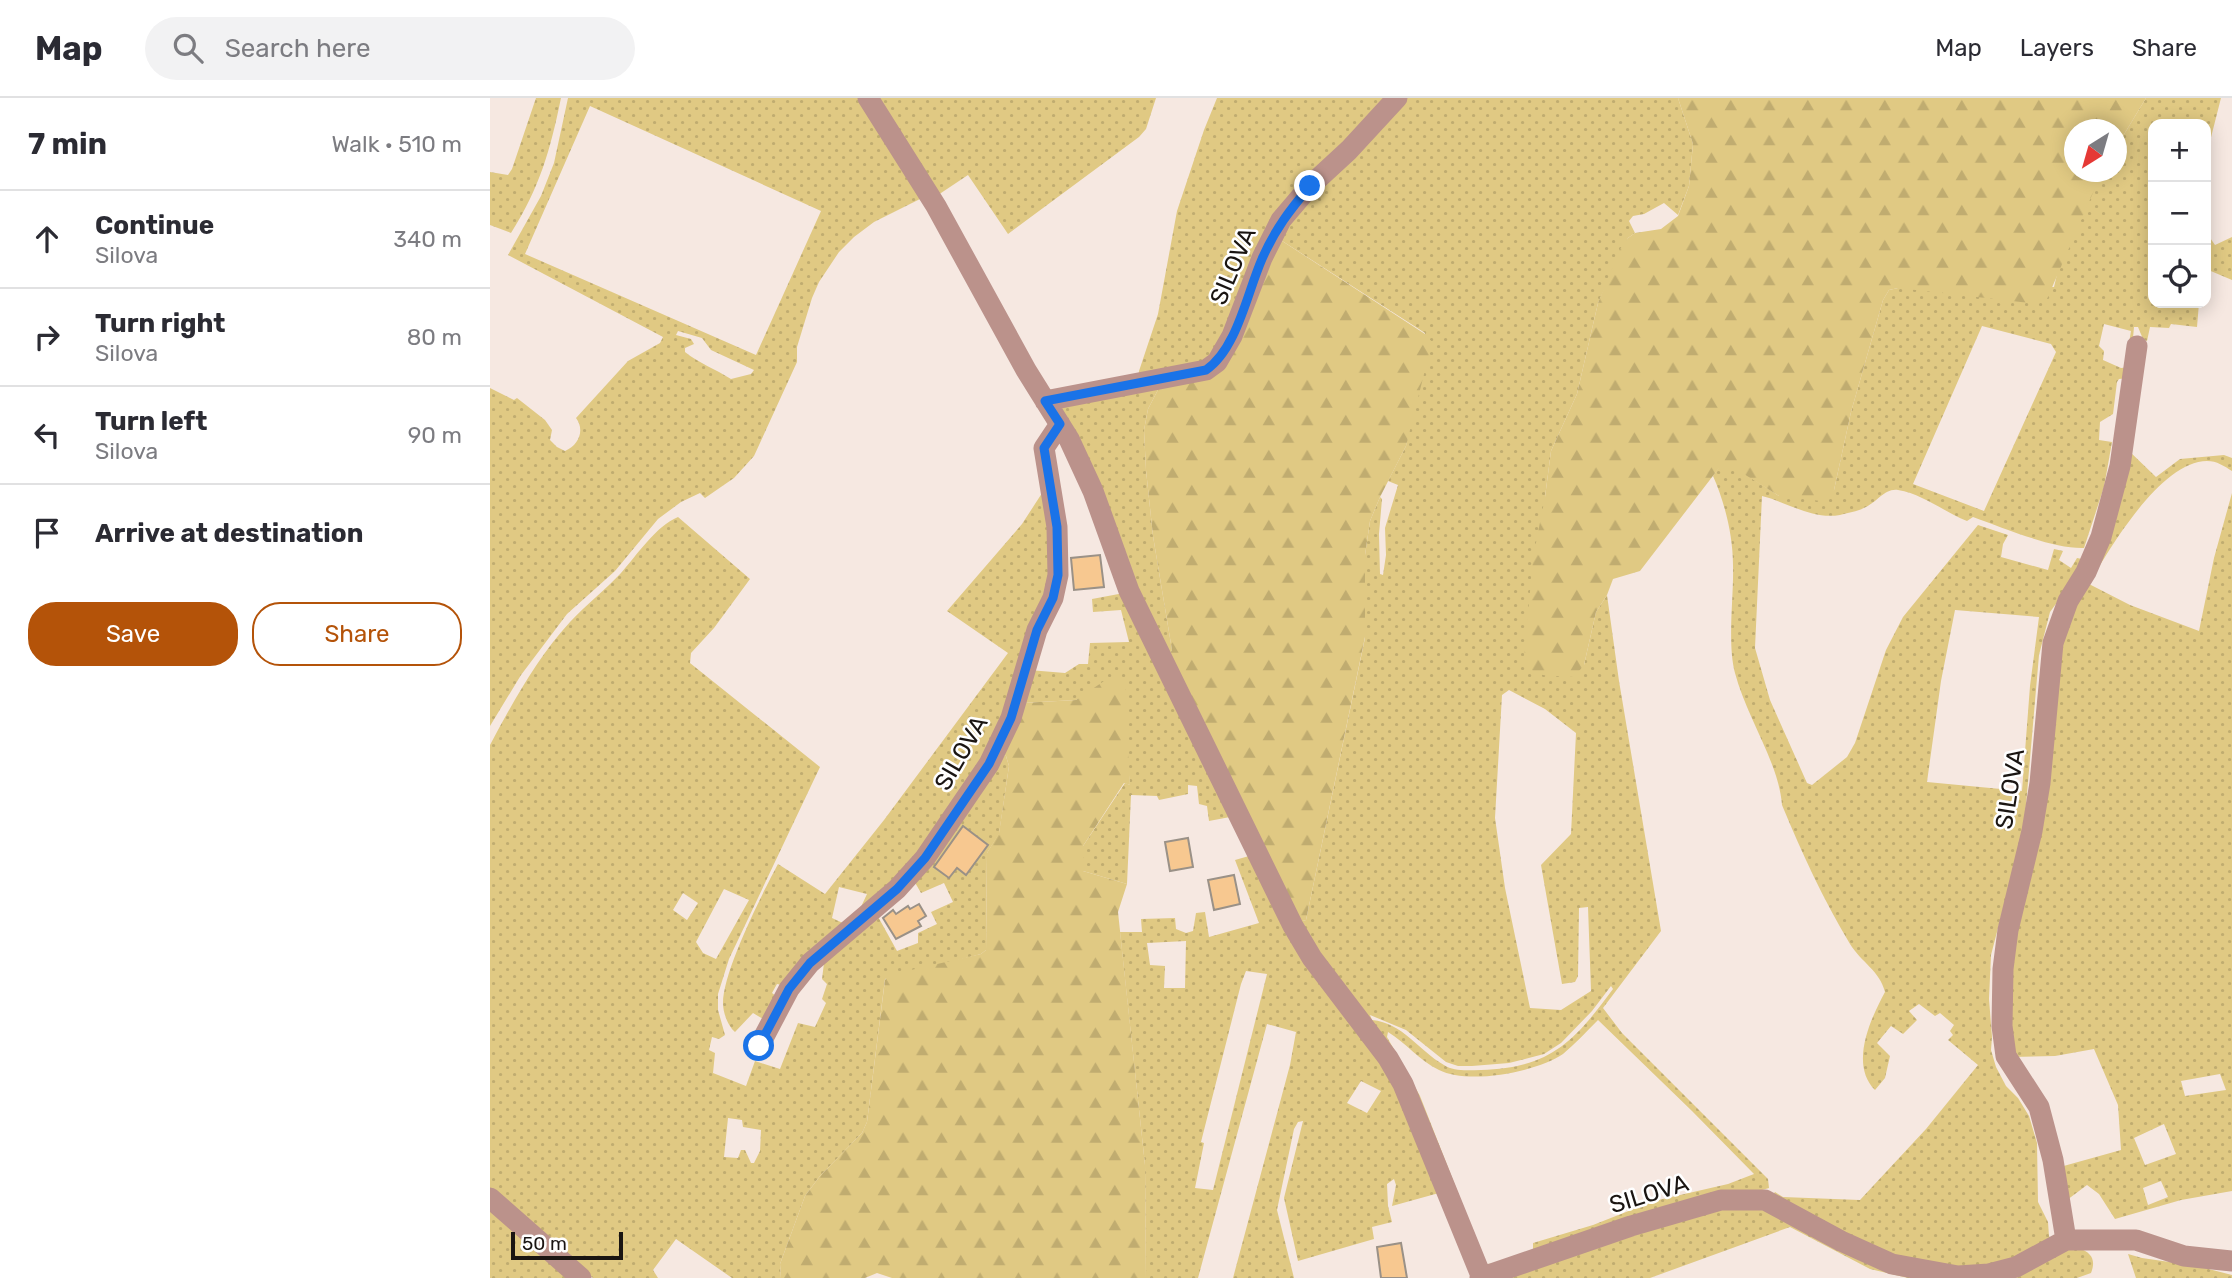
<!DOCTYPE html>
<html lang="en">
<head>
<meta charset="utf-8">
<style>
  :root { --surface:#fff; --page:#f2f2f3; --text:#2b2b33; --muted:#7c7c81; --line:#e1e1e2; --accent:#b45309 }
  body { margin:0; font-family:Rubik,sans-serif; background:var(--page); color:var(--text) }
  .controls { position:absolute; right:21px; top:21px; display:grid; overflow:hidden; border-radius:14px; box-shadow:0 4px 18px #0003 }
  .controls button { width:63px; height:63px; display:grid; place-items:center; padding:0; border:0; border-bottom:2px solid var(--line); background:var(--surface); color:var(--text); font:35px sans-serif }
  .compass { position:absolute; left:1574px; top:21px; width:63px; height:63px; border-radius:50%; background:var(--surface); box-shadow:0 4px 18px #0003; rotate:217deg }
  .scale { position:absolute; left:21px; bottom:18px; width:112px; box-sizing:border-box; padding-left:7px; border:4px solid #1a1512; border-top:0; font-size:19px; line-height:24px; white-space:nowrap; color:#1a1512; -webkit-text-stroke:5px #fff; paint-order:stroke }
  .stop { position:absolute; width:21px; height:21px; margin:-16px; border:5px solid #1a73e8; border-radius:50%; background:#fff }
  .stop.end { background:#1a73e8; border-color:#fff; box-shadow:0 2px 7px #0008 }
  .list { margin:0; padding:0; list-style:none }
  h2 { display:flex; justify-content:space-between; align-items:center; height:91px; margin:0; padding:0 28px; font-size:30px }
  h2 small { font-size:23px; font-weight:400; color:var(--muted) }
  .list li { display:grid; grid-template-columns:46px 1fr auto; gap:21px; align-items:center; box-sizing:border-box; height:98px; padding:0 28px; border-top:2px solid var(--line) }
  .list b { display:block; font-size:26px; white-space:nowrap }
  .list p { margin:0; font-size:23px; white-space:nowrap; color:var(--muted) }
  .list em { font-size:23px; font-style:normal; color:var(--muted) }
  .actions { display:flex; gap:14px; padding:21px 28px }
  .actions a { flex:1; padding:16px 0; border:2px solid var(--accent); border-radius:28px; text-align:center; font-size:24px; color:var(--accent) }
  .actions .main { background:var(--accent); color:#fff }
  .icon { flex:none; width:38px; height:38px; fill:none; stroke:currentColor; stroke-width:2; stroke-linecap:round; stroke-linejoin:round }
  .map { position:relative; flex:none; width:1742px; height:1180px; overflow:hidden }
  header { display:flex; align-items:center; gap:42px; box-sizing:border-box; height:98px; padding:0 35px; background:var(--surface); border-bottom:2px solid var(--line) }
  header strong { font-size:33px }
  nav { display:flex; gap:38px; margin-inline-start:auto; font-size:24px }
  .search { width:490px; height:63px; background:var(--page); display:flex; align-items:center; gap:18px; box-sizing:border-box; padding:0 24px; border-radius:38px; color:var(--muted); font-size:26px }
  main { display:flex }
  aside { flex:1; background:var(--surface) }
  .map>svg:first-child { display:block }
  .grass { fill:url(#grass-dots); fill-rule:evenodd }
  .forest { fill:url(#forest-firs) }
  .building { fill:#f7c890; stroke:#9a9187; stroke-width:2 }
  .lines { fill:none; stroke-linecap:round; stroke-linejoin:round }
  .minor { stroke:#bb928b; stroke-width:21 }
  .route { stroke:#1a73e8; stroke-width:9 }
  .labels { text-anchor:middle; stroke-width:5; stroke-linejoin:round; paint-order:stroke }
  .street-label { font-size:24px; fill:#1a1512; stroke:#fff }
</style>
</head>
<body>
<header>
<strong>Map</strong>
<div class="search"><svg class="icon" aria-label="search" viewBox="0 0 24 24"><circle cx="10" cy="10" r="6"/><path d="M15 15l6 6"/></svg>Search here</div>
<nav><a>Map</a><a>Layers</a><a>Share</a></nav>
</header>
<main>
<aside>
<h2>7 min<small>Walk · 510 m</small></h2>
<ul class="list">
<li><svg class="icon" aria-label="ahead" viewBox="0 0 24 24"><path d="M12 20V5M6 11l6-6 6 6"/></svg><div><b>Continue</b><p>Silova</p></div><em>340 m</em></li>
<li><svg class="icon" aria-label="right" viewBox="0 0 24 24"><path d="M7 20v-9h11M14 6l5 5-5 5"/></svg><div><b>Turn right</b><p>Silova</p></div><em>80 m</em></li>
<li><svg class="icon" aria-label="left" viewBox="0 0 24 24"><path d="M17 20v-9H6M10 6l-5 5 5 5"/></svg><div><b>Turn left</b><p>Silova</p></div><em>90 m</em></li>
<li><svg class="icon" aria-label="arrive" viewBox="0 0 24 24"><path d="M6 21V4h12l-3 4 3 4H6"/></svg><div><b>Arrive at destination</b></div></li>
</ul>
<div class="actions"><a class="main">Save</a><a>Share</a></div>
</aside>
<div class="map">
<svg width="1742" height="1180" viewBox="0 0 1742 1180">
  <defs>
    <pattern id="grass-dots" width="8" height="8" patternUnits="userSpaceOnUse" patternTransform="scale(1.75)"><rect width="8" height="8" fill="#e0c983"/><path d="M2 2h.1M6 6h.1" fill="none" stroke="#c0ac70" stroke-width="1.8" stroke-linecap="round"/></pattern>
    <pattern id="forest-firs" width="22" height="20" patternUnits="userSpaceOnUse" patternTransform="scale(1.75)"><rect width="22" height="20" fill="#e0c983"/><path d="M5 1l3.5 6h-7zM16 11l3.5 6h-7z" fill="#c0ac70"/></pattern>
  </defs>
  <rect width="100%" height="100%" fill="#f6e8e1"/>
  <path class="grass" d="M46 0H71C60 53 50 89 21 135L0 127V74L18 77 22 71Z
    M78 0H369L434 99 384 124 364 139 349 154 329 184 322 200 307 249V264L264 358 244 380 215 400 210 395 191 404 168 421 125 473 77 516 31 577 0 628V290L24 302 27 300 55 322 62 332 60 342 67 349 75 353C89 347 95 332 86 320L138 263 170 245 173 239 18 157 51 98 64 65ZM100 8 331 113 266 257 35 156ZM188 233 212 240 221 252 264 272 261 276 241 281C225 271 209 265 195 254V250L204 246 201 241 186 237Z
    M386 0H666L656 31 649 39 518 136 478 77 448 97Z
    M727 0H904L814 90 728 258 648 283 649 273 668 216 687 113 714 32Z
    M913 0H1188L1203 46 1199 88 1188 117 1174 105 1154 116 1143 118 1139 123 1145 135 1138 140 1108 205 1087 296 1061 353 1055 399 1094 567 1106 514 1117 497 1129 583 1171 833 1113 910 1132 935 1278 1081 1279 1090 996 1172 934 1018 809 824 816 822 875 540V457L880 423 890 399 892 401 889 436 890 476 893 477 896 457 895 430 908 387 898 383 916 348 935 235 786 139ZM1019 592 1055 611 1086 635 1081 736 1051 767 1072 886 1085 884 1088 878 1089 810 1098 809 1101 893 1071 912 1040 910 1015 790 1005 720 1012 597ZM1121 888 1123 891C1084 944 1060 970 991 972 979 972 964 974 954 967 928 952 913 925 882 922L880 917 916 932 956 964 968 968H982L1019 965 1054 956 1071 945 1102 913ZM1108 922 1202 1013 1264 1076 1238 1086 1164 1103 1103 1127 1043 1145V1157L1016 1165 996 1166 930 998 897 939 898 934C915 944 930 963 949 972 978 987 1047 974 1073 956 1085 946 1097 933 1108 922Z
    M1656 0H1731L1716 59V26H1663V205H1709L1707 229 1681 226 1679 230 1660 229 1657 243 1653 241 1648 229H1644L1643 240 1638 251 1641 233 1614 226 1609 248 1614 253 1613 262 1631 270 1640 269 1638 280 1629 281 1627 284 1623 316 1610 324 1609 342 1622 344 1614 389 1594 450C1562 451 1514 430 1483 419L1477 423C1454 414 1433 396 1408 392 1395 390 1387 404 1376 409 1369 413 1358 415 1350 417 1322 422 1297 404 1272 398L1265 550 1280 602 1317 685 1322 687 1357 659 1365 645 1396 552 1413 519 1488 427 1518 437 1513 446 1511 459 1558 472 1564 451 1573 453 1569 462 1581 470 1587 460 1592 461 1584 481 1560 514 1549 557 1534 730 1501 857 1499 901 1502 939 1501 952 1506 969 1516 988 1528 1000 1539 1018 1547 1045 1548 1104 1558 1124 1559 1138 1565 1146 1513 1170 1413 1167 1282 1098 1285 1094 1293 1099 1370 1102 1436 1031 1488 967 1458 942 1463 937 1460 933 1464 927 1450 915 1445 918 1429 906 1419 913 1427 922 1413 936 1401 928 1387 945 1400 958 1395 980 1385 992C1359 966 1381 920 1395 894 1390 873 1371 864 1360 846 1333 801 1312 755 1292 707 1289 665 1256 618 1245 575 1237 545 1244 499 1243 467 1243 438 1235 405 1223 378L1229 369 1246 370 1289 398 1344 392 1361 314 1393 202 1399 192 1408 190 1564 189 1568 172 1606 84 1612 74H1626L1627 48ZM1492 228 1561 246 1566 254 1494 413 1423 386ZM1465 512 1549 519 1540 588 1532 693 1437 684 1451 583Z
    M1716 134 1725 147 1742 139V182L1716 171Z
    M670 288 658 311 654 332 656 372 663 438 682 552 676 562 572 315V308Z
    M1638 352 1666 379 1690 361 1734 357 1742 360V373C1734 368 1727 363 1717 363 1671 363 1619 451 1599 486L1640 507 1709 533 1724 460 1742 395V1093L1691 1102 1625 1121 1609 1096 1597 1087 1573 1105 1570 1069 1631 1052 1628 1007 1604 951 1565 958 1521 959 1515 907 1566 550ZM1730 976 1736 992 1695 998 1691 983ZM1674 1026 1686 1056 1655 1067 1644 1040ZM1671 1083 1678 1099 1658 1107 1653 1090Z
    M556 389 566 461 519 614 436 753 370 811 377 796 349 789 342 820 357 827 297 888 287 886 282 895 290 901 278 924 263 915 245 934C238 928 233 915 233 905 233 873 272 796 288 766L335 796 394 722 518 555 457 513 532 426Z
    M188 419 260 481 224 530 201 555 200 565 330 669 239 861 228 896V912L235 937 229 941 222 939 219 952 225 955 223 975 256 988 265 963 290 971 308 925 325 929 336 905 332 901 337 886 332 881 335 857 386 815 407 853 428 845V835L447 826 441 814 463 804 454 785 431 795 423 781 509 655 516 658 519 668 509 736 497 755 496 852 491 856 395 881 377 1024 372 1035 330 1078 315 1098 290 1166 291 1180H242L186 1141 163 1172 168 1180H103L0 1097V647C23 604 47 560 80 524 96 507 115 492 131 475 147 457 166 428 188 419ZM234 791 259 802 226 861 213 855 206 844ZM193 795 208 805 197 822 183 812ZM238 1020 252 1022 253 1029 271 1032 270 1053 264 1065H261L255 1052H251L248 1060 234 1059Z
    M634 495 740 719 719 723 717 708 709 706 707 688 698 687V696L669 702 667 698 641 697 637 786 593 773V748L635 685 640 687 637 657 592 599 586 602 531 605 539 572 575 575 589 566H598L600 545 639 544 631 512 603 514 602 501Z
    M759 758 905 988 949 1095 902 1108 906 1087 904 1081 897 1086 898 1108 902 1124 882 1129 884 1141 808 1163 794 1100 813 1023 808 1024 804 1031 787 1112 804 1180H743L800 967 806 934 777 926 708 1180H656L655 1067 630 834H652L651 821 685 820 686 831 696 835 703 833 706 815 715 814 719 839 769 825 745 762ZM696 843 695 890H674L675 868 660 867 657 845ZM756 873 777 876 723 1092 705 1090 714 1045 711 1044 751 886ZM871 983 891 993 877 1015 857 1005Z
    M0 1105 92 1180H0Z
    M1257 1106 1454 1180H1418L1380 1171 1300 1129 1160 1180H1013L1151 1129Z
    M1589 1150C1602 1155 1606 1162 1601 1175L1587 1180H1494L1575 1151Z
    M1638 1156 1652 1160 1707 1168 1742 1177V1180H1646Z"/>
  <path class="forest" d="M1188 0H1656L1627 48 1626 32H1584V74H1612L1557 201 1548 206 1408 190 1399 192 1393 202 1361 314 1344 392 1331 403 1289 398 1246 371 1229 370 1150 473 1123 481 1117 497 1106 514 1094 567 1084 579C1065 577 1041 582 1034 561L1043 460 1055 399 1061 353 1087 296 1108 205 1130 151 1138 140 1145 135 1171 131 1188 118 1199 88 1203 46Z
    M786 139 935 236 942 244 916 348 890 399 880 423 875 457V539L816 822 809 824 676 562 682 552 663 438 656 372 654 332 658 311 670 288 711 278Z
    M620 579 627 580 635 589 640 687 634 685 593 748V773L637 786 628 814 655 1067 656 1180H402L387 1175 375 1180H291L290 1166 315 1098 330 1078 372 1035 377 1024 395 882 399 877 491 856 496 852 497 755 509 735 519 668 516 658 509 655 531 605 586 602Z"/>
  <path class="building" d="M610 457 614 489 584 492 581 460Z
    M473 728 498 747 476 777 467 770 459 780 444 769Z
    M698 740 703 769 680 773 675 744Z
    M744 777 750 806 724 812 718 782Z
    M429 806 436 818 428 823 431 828 406 841 393 820 403 812 406 816 418 808 420 811Z
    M911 1145 917 1180H891L887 1149Z"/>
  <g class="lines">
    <path class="minor" d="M378 0 446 108 536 272 579 341 603 393 639 493 803 828 822 860 898 960 913 986 992 1180
      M555 303 716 272 727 264 742 238 772 160 791 122 820 88 859 52 907 0
      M269 948 299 891 320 865 407 791 435 760 499 666 521 620 547 532 563 500 568 477 567 429 554 350 570 326
      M0 1100 91 1180
      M1576 1142 1563 1062 1549 1009 1516 958 1512 928 1513 871 1518 832 1542 733 1550 685 1563 545 1578 503 1596 474 1611 439 1630 368 1647 248
      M990 1180 1141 1128 1231 1102H1275L1351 1143 1402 1166 1468 1178 1499 1176 1526 1169 1576 1142H1646L1694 1158 1742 1163"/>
  </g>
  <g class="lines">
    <path class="route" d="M269 948 299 891 320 865 407 791 435 760 499 666 521 620 547 532 563 500 568 477 567 429 554 350 570 326 555 303 716 272C747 251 757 195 772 161 785 131 800 112 820 88"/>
  </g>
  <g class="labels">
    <g class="street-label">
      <text transform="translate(743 168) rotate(-67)" y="8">SILOVA</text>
      <text transform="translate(471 655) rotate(-60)" y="8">SILOVA</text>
      <text transform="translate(1520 691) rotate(-81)" y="8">SILOVA</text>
      <text transform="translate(1159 1096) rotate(-17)" y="8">SILOVA</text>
    </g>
  </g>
</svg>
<div class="controls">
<button>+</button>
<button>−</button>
<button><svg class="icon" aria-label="locate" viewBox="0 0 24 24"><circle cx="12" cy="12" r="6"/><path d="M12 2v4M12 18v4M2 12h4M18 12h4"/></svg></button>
</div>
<svg class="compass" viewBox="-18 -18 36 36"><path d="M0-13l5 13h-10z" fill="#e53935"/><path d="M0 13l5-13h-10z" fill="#7c7c81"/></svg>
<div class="scale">50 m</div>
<div class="stop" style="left:269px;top:948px"></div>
<div class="stop end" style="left:820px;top:88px"></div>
</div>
</main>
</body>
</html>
